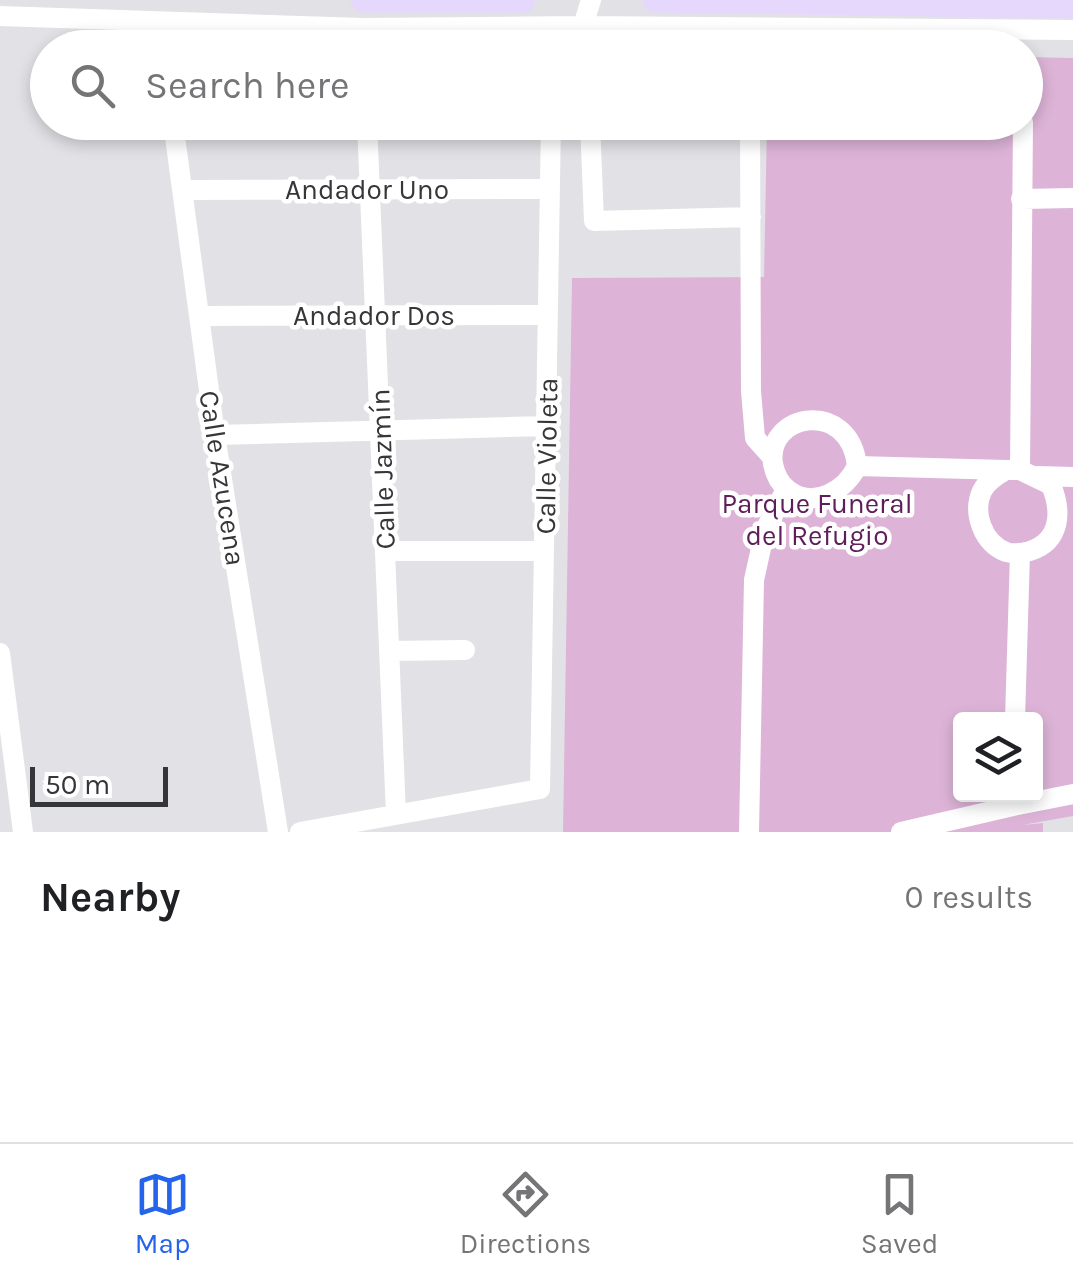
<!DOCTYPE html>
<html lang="en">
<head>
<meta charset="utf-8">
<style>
  :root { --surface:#fff; --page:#f6f6f6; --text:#202124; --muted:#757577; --line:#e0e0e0; --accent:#2563eb }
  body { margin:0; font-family:Karla,sans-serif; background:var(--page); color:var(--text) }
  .controls { position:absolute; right:30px; bottom:30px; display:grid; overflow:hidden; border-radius:10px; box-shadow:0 5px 15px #0003 }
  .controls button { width:90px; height:90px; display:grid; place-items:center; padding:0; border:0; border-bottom:2px solid var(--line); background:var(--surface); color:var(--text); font:50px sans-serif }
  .scale { position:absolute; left:30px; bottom:25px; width:138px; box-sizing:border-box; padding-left:10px; border:5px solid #353637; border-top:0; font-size:28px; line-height:35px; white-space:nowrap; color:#353637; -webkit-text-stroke:8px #fff; paint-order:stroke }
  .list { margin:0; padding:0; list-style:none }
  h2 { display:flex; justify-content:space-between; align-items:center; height:130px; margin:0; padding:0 40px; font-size:42px }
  h2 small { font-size:32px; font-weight:400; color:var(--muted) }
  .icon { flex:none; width:55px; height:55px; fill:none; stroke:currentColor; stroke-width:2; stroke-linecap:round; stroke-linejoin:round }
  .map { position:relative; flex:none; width:1073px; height:832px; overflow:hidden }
  .search { position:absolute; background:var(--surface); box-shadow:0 5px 15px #0003; left:30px; right:30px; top:30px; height:110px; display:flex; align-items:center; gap:25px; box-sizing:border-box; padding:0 35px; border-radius:55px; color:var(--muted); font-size:38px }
  .sheet { height:310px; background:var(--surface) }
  nav { display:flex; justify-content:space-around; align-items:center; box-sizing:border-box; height:140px; border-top:2px solid var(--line); background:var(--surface); font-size:28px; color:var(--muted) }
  nav a { display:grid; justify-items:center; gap:5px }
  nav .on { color:var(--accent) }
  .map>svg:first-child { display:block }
  .green { fill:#ddb4d7; fill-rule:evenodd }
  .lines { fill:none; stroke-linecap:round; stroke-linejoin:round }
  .minor { stroke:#fff; stroke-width:20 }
  .major { stroke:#e6d7fd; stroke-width:25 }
  .labels { text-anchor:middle; stroke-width:9; stroke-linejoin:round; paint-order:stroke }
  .street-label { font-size:28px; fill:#353637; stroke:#fff }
  .park-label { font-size:28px; fill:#5f1e5a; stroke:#fff }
</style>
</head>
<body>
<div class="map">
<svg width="1073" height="832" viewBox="0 0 1073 832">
  <rect width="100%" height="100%" fill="#e2e2e6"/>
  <path class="green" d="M1026 57 1073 58V816L1022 825 1043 823V832H563L572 278 764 277 767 123 1026 122ZM960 719H1036V794H960Z"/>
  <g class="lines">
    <path class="minor" d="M0 16 363 28 581 26 1073 30
      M576 48 591 0
      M173 122 215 435 278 832
      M367 122 396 815
      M590 122 594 221 751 217
      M750 122 751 391 755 438 772 457
      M183 190 550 189
      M1021 199 1073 198
      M200 316 548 315
      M215 435 546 426
      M857 466C850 398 765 413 773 464 775 474 780 484 788 490 814 510 846 490 857 466L1006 470
      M1006 470H1020L1051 485C1062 511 1061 541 1030 551 1023 553 1013 554 1006 552 983 543 972 513 982 491 987 481 997 475 1006 470Z
      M1020 470 1023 122
      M1037 476 1073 477
      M385 551H544
      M389 651 465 650
      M0 653 23 832
      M1015 719 1020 553
      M1013 796V806L1073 794
      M300 832 540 789 551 122
      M749 832 754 580 765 530 786 489
      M901 832 1013 806"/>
    <path class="major" d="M363 0H523
      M655 0 1073 6"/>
  </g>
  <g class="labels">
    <g class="street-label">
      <text x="367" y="199">Andador Uno</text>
      <text x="374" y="325">Andador Dos</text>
      <text transform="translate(546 456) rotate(-89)" y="10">Calle Violeta</text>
      <text transform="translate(382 469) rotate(-92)" y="10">Calle Jazmín</text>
      <text transform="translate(223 478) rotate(81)" y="10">Calle Azucena</text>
    </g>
    <g class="park-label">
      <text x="817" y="513">Parque Funeral<tspan x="817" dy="32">del Refugio</tspan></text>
    </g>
  </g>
</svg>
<div class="controls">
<button><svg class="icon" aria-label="layers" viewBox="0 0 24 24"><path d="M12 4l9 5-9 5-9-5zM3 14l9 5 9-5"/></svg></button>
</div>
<div class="scale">50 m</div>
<div class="search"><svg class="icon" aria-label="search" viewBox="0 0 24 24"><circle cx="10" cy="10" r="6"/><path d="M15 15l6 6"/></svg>Search here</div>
</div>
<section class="sheet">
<h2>Nearby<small>0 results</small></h2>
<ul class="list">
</ul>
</section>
<nav>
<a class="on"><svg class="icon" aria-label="map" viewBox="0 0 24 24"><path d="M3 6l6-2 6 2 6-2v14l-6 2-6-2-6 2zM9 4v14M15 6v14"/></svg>Map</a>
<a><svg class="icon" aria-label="directions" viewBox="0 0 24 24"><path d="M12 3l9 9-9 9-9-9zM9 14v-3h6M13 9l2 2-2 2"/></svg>Directions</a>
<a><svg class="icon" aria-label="saved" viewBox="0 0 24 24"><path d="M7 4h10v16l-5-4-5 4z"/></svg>Saved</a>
</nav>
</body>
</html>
